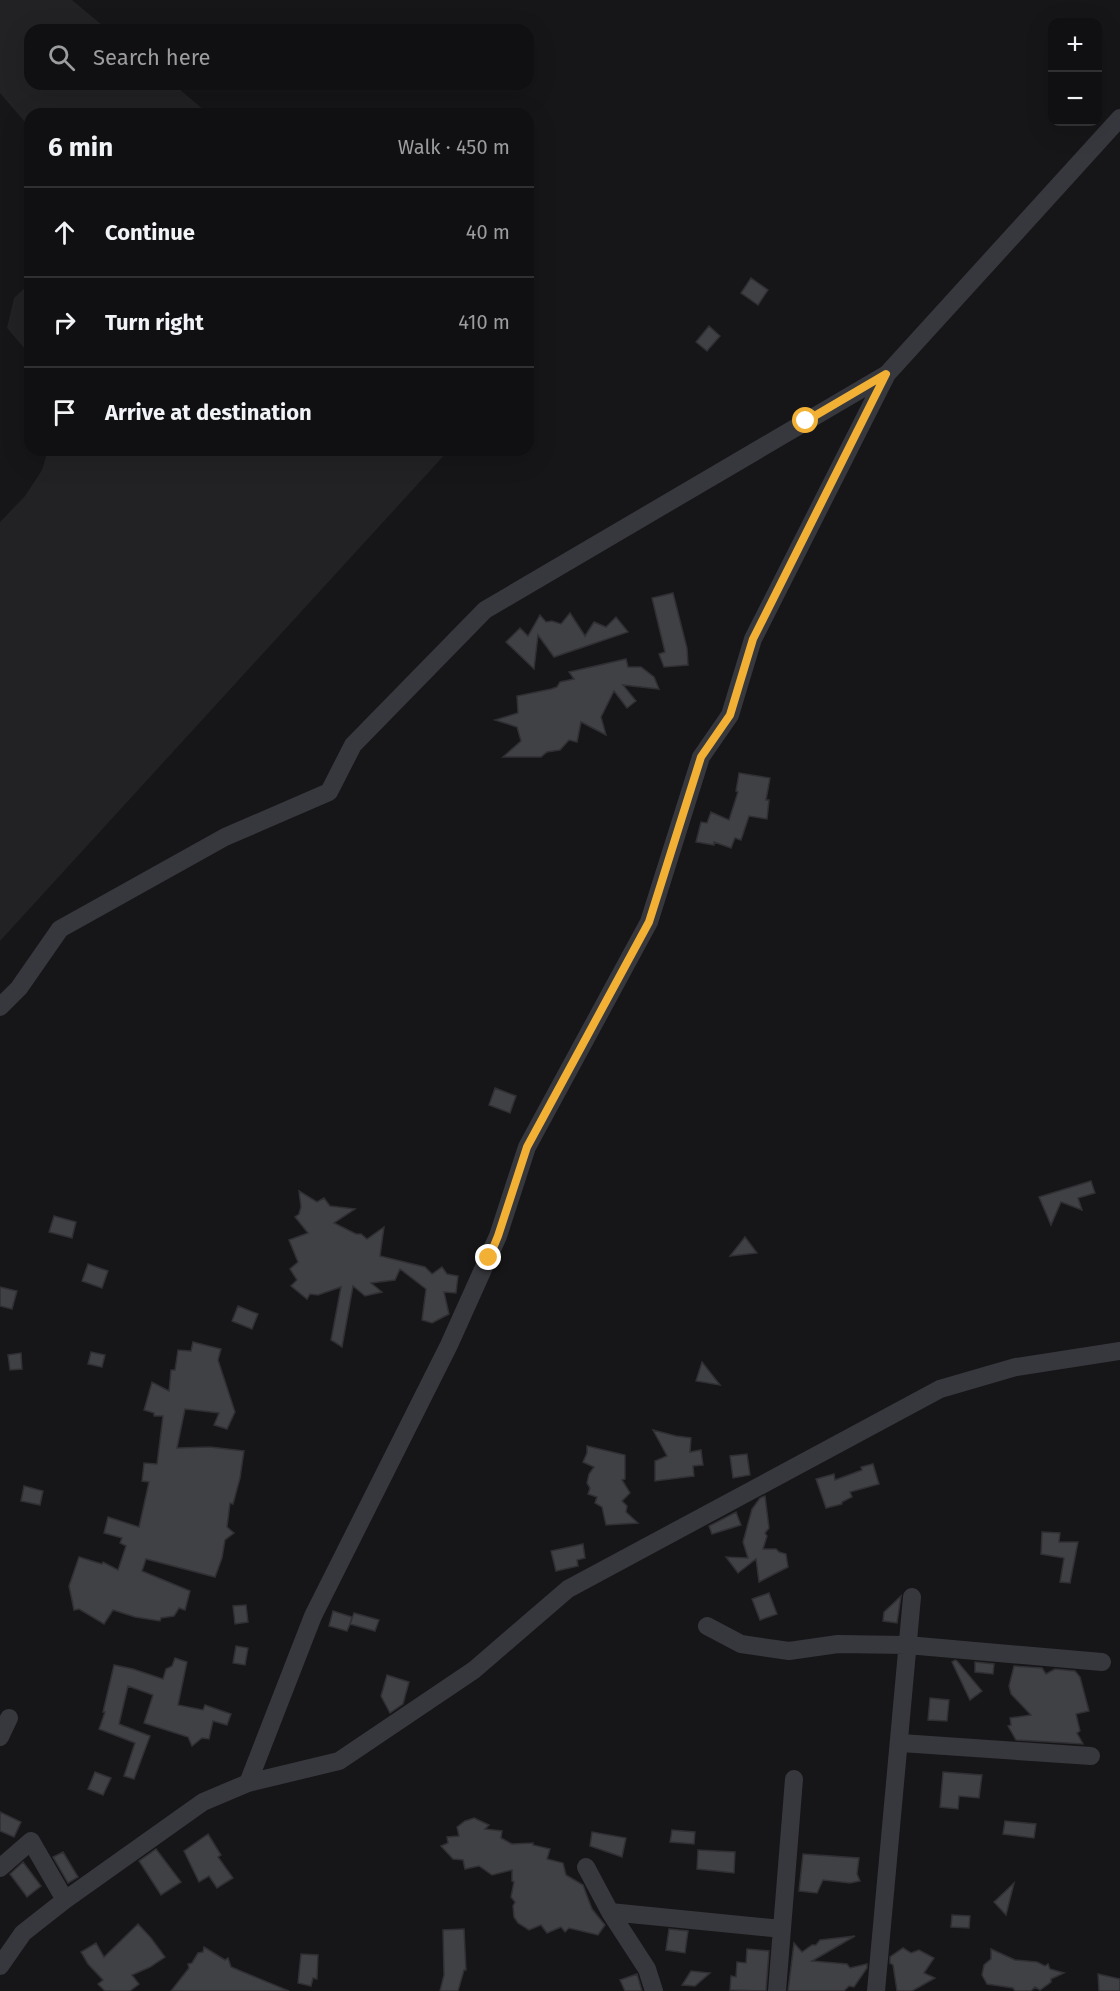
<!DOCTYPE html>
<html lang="en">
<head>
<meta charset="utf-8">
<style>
  :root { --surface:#101012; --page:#1e1e20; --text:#f1f3f6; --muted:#9c9d9f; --line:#303032 }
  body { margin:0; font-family:"Fira Sans",sans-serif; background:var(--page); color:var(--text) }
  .controls { position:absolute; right:18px; top:18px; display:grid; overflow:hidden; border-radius:12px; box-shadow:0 6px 24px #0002 }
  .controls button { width:54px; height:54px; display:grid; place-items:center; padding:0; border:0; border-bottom:2px solid var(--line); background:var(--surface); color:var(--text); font:30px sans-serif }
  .stop { position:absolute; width:18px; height:18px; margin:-14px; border:4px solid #f2b134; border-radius:50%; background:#fff }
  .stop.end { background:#f2b134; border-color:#fff; box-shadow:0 2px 6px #0008 }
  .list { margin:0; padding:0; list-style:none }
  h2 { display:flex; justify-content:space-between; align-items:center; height:78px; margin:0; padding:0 24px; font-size:26px }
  h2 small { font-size:20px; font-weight:400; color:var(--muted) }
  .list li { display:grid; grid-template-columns:39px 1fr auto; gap:18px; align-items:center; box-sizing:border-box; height:90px; padding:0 24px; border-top:2px solid var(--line) }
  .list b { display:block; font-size:22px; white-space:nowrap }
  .list em { font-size:20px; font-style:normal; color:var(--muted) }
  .icon { flex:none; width:33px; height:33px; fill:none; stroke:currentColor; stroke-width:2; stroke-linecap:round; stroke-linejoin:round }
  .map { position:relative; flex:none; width:1120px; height:1991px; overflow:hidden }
  .search { position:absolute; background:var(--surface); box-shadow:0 6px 24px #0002; left:24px; top:24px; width:510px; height:66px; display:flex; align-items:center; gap:15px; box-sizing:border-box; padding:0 21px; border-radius:18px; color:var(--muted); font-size:22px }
  .panel { position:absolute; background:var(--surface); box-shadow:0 6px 24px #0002; left:24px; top:108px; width:510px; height:348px; border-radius:18px }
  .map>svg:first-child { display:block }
  .built { fill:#222225 }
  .building { fill:#404145; stroke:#303034; stroke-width:1.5 }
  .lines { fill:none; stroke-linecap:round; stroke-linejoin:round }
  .street { stroke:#37383d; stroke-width:18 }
  .route { stroke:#f2b134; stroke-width:8 }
</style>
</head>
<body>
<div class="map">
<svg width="1120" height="1991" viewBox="0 0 1120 1991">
  <rect width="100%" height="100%" fill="#161618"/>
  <path class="built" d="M0 0H72L108 30H30V84H173L209 114H30V128L0 93Z
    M30 283V355L7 328 14 298Z
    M48 450H449L0 941V522L25 496 42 470Z"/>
  <path class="building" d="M751 278 768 290 758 305 741 293Z
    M709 326 720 336 707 351 696 342Z
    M673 593 687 648 688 665 664 667 659 654 665 652 652 598Z
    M570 613 585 636 594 622 606 627 616 617 628 632 554 657 538 635 534 669 506 642 520 628 528 636 540 615 546 622 552 621 561 624Z
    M626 659 628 667H641L654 677 659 689 623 685 636 701 627 708 614 691 601 717 606 735 581 722 577 742 569 740 560 750 547 752 541 757H503L521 741 517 727 495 720 518 713 517 696 551 689 557 687 560 682 574 679 569 672Z
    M739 773 770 778 766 800H769L767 819 749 816 741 840 735 838 731 848 714 842V845L696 842 701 822 707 823 711 812 729 820 738 792 736 791Z
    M495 1088 516 1096 510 1113 489 1105Z
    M1091 1181 1095 1193 1078 1198 1082 1210 1061 1202 1051 1225 1039 1197Z
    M299 1191 317 1202 324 1198 330 1206 355 1209 334 1223 356 1234H361L367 1239 384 1227 380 1256 425 1267 432 1274 442 1267 447 1274 458 1276 456 1293 444 1292 449 1314 432 1323 422 1320 426 1289 400 1269 395 1280 371 1283 382 1292 365 1296 353 1286 342 1347 331 1340 341 1287 318 1295 310 1294 307 1299 291 1286 297 1280 290 1269 298 1262 289 1240 308 1233 295 1217 299 1214 301 1207Z
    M54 1216 76 1222 72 1238 49 1232Z
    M745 1237 757 1253 730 1256Z
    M88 1264 108 1271 102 1288 82 1281Z
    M0 1287 17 1291 12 1309 0 1306Z
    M238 1306 258 1314 252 1329 232 1321Z
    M193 1342 221 1349 218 1360 235 1412 227 1429 214 1425 219 1413 185 1409 177 1448 210 1447 244 1451 240 1478 233 1504 230 1503 227 1527 234 1533 225 1540 222 1558 215 1577 146 1559 142 1571 190 1591 185 1610 179 1608 174 1616 161 1618 160 1621 135 1617 113 1610 104 1624 79 1609 74 1610 69 1586 79 1557 102 1564 103 1562 118 1570 126 1546 120 1543 122 1538 104 1533 108 1517 139 1527 149 1482 142 1481 144 1463 157 1464 163 1416H154V1413L144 1410 152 1382 169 1391 171 1370H175L178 1350 191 1351Z
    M91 1352 105 1355 102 1367 88 1364Z
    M21 1353 22 1369 10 1370 8 1355Z
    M702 1362 720 1385 696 1381Z
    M653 1430 676 1436 691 1438 690 1452 701 1450 703 1465 693 1466 694 1476 655 1481V1461L667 1456Z
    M587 1446 625 1455V1479L622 1480 630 1493 622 1501 627 1506 626 1512 638 1523 606 1525 602 1507 595 1503 597 1497 588 1494 590 1488 587 1483 589 1474 594 1467 583 1462 587 1453Z
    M747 1454 750 1475 733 1478 730 1456Z
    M873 1464 879 1484 850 1492 852 1497 842 1502V1504L826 1508 816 1479 834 1474 835 1480 862 1470 861 1467Z
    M24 1486 43 1491 40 1505 21 1501Z
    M765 1496 769 1528 765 1533 767 1536 763 1549H776L779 1552 786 1554 788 1567 759 1582 756 1559 738 1573 726 1557 748 1558 743 1542 752 1509 760 1498Z
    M736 1512 741 1525 712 1534 709 1526Z
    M1042 1532 1060 1533 1059 1542H1078L1070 1583 1060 1582 1064 1558 1041 1554Z
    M583 1544 585 1558 577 1560 578 1566 556 1571 551 1551Z
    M769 1593 777 1614 760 1620 752 1599Z
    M901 1596 897 1623 883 1621 884 1612Z
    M246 1605 248 1622 235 1624 233 1606Z
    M333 1611 352 1617 350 1624 354 1613 379 1620 375 1631 350 1624 347 1631 329 1626Z
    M236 1646 248 1648 245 1665 233 1663Z
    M175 1658 187 1662 178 1705 203 1710 205 1705 231 1714 227 1725 213 1721 209 1739 202 1738 192 1746 188 1737 144 1723 153 1695 128 1686 119 1724 150 1736 134 1779 124 1776 135 1743 99 1729 105 1712H103L114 1665 133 1669 163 1679 166 1669 172 1666Z
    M955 1660 957 1661 982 1691 970 1700 952 1662Z
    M975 1662 994 1664 993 1674 975 1672Z
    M1014 1666 1042 1668 1046 1674 1055 1669 1075 1671 1080 1677 1089 1711 1076 1714 1080 1731 1077 1733 1083 1744 1016 1740 1008 1726 1011 1725 1010 1718 1031 1715 1011 1694 1009 1686Z
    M387 1675 409 1682 403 1704 390 1713 381 1696Z
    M930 1698 949 1700 947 1721 928 1720Z
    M95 1772 111 1778 103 1795 88 1789Z
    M943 1772 982 1775 979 1798 959 1796 958 1809 940 1807Z
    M0 1812 21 1822 14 1837 0 1831Z
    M474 1818 489 1825 485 1829 502 1831 501 1838 512 1844 533 1843V1845L550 1849 547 1859 563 1863 566 1875 583 1885 592 1909 605 1925 598 1935 569 1928 565 1932 561 1927 547 1933 541 1925 529 1930 518 1923 514 1917 513 1906 515 1902 511 1897 514 1882 512 1881V1870L492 1875 479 1866 465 1869 463 1860 453 1859 441 1846 448 1843 447 1837 459 1836 457 1827 465 1821Z
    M1005 1821 1036 1824 1034 1838 1003 1834Z
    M672 1830 695 1832 694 1844 670 1842Z
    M592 1832 626 1838 622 1857 590 1846Z
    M208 1834 221 1855 218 1857 233 1878 217 1888 209 1876 199 1882 184 1851Z
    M156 1849 181 1882 161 1895 139 1861Z
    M698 1850 735 1852 734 1873 697 1869Z
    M63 1852 78 1877 68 1883 53 1857Z
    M803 1854 859 1858 857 1874 860 1881 850 1883 823 1880 817 1893 799 1891Z
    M23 1862 41 1886 27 1897 10 1874Z
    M1014 1883 1006 1915 994 1902Z
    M952 1915 970 1916 969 1928 951 1927Z
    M138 1924 151 1938 165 1957 150 1967 132 1975 139 1984 130 1991H105L98 1984 103 1980 88 1964 81 1952 96 1943 104 1957Z
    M464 1929 466 1970H464L458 1991H440L444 1975 443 1930Z
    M669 1929 688 1931 685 1953 666 1950Z
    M855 1936 812 1961 847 1964 850 1968 867 1964V1968L854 1987 849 1986 844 1991H788L794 1943 802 1952 812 1945H816L820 1940Z
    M204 1947 225 1960 228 1958 231 1967 289 1991H171L189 1968 188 1964 192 1963 198 1953 203 1952Z
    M903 1948 911 1953 919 1950 934 1958 924 1973 935 1978 912 1991H897L893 1965 890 1963V1957Z
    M747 1949 769 1951 766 1991 730 1990 731 1976 736 1977 737 1962 746 1963Z
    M991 1949 1015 1960 1037 1962 1045 1966 1048 1964 1050 1969 1064 1973 1051 1979V1982L1040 1990 1035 1987 1031 1991H1015L1013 1988 987 1984 982 1975 984 1965 991 1959Z
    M301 1954 318 1955 317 1979 313 1978 311 1986 298 1983Z
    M691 1971 710 1973 695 1986 682 1985Z
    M637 1974 642 1991H625L620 1980Z
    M1098 1974 1120 1979V1991H1099Z"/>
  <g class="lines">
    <path class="street" d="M0 1007 19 988 60 929 225 837 329 792 353 745 485 610 887 374
      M707 1626 741 1644 789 1651 838 1644 907 1645 1102 1662
      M0 1737 9 1718
      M901 1743 1091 1756
      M248 1783 313 1616 449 1345 498 1236 527 1147 649 922 701 757 730 715 753 639 887 374 1120 118
      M586 1867 610 1912 647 1969 654 1991
      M0 1868 31 1841 65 1900
      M610 1912 782 1929
      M0 1966 23 1933 65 1900 203 1802 248 1783 339 1761 474 1670 568 1589 940 1389 1016 1367 1120 1351
      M777 1991 794 1779
      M876 1991 912 1597"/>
  </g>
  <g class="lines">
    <path class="route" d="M489 1258 498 1236 527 1147 649 922 701 757 730 715 753 639 886 374 806 421"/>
  </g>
</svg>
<div class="controls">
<button>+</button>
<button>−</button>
</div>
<div class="stop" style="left:806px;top:421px"></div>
<div class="stop end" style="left:489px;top:1258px"></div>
<div class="search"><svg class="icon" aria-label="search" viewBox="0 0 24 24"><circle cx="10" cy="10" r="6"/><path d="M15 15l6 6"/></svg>Search here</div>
<section class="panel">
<h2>6 min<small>Walk · 450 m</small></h2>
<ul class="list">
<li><svg class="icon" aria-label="ahead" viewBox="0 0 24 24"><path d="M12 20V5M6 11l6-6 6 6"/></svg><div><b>Continue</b></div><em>40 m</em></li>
<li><svg class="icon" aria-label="right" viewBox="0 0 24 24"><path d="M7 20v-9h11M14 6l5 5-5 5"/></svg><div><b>Turn right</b></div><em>410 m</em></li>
<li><svg class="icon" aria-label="arrive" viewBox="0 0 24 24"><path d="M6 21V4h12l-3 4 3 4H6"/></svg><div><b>Arrive at destination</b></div></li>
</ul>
</section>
</div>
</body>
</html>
